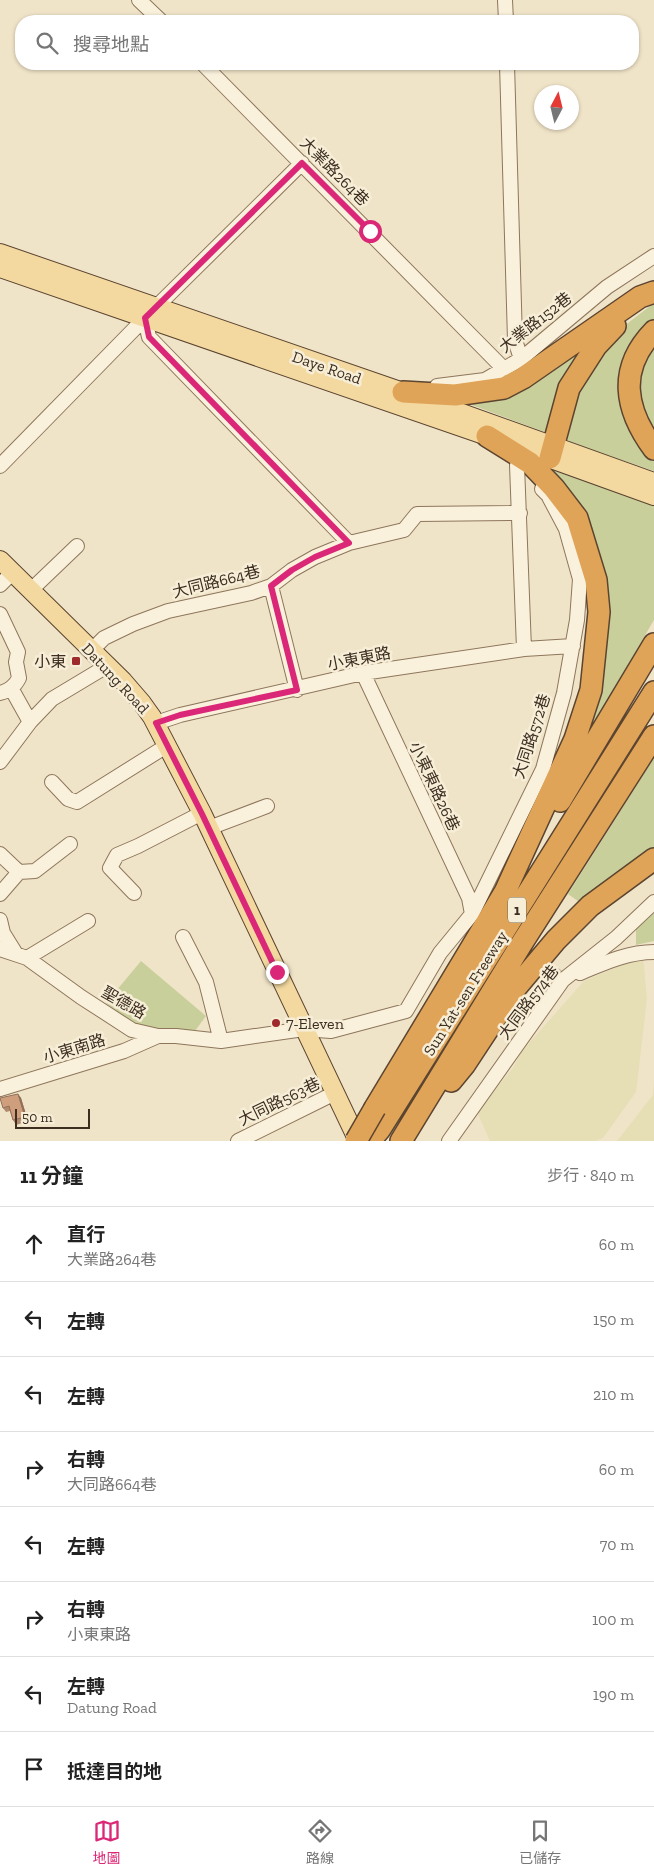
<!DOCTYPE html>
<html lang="zh-TW">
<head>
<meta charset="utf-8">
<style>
  :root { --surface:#fff; --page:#f6f6f6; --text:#222; --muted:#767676; --line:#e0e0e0; --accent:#db2777 }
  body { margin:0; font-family:"Zilla Slab","Noto Sans TC",serif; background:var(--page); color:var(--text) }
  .compass { position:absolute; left:534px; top:85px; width:45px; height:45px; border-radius:50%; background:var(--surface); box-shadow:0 1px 4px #0004; rotate:7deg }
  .scale { position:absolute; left:15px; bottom:12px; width:75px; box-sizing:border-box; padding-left:5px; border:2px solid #3d2e20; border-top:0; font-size:14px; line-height:18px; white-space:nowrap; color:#3d2e20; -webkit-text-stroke:4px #f7eed8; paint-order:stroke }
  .stop { position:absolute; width:15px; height:15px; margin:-11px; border:4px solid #db2777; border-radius:50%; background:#fff }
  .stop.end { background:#db2777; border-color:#fff; box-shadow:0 1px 5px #0008 }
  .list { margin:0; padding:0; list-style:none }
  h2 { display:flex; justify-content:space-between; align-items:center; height:65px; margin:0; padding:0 20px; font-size:21px }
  h2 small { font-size:16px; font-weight:400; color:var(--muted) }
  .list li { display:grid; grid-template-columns:32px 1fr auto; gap:15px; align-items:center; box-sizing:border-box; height:75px; padding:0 20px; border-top:1px solid var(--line) }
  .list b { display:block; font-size:19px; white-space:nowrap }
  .list p { margin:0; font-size:16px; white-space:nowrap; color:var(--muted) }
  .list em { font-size:16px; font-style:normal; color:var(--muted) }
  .icon { flex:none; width:28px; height:28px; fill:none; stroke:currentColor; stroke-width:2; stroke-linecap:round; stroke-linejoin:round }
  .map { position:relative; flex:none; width:654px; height:1141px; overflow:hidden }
  .search { position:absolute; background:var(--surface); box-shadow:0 1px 4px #0004; left:15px; right:15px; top:15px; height:55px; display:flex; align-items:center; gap:12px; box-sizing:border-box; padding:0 18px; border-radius:20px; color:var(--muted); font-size:19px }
  .sheet { height:665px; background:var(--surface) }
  nav { display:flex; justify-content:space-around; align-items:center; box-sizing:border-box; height:70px; border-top:1px solid var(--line); background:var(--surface); font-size:14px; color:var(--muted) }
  nav a { display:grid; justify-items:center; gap:2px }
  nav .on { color:var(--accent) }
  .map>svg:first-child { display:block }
  .farmland { fill:#e6deb5 }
  .green { fill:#c9cf9b }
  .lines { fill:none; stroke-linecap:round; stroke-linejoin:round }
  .minor-tunnel { stroke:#ccc0a6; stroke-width:14; stroke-dasharray:14 7; stroke-linecap:butt }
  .minor-casing { stroke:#8d765c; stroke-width:16 }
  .major-casing { stroke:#5b4430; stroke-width:20 }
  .highway-casing { stroke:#5b4430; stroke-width:24 }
  .minor { stroke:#faf1dc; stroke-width:14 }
  .major { stroke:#f3d9a0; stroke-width:18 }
  .highway { stroke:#e0a458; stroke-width:21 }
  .highway-bridge-casing { stroke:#5b4430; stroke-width:24; stroke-linecap:butt }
  .highway-bridge { stroke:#e0a458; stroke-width:21 }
  .wall { fill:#b2896c }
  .shaded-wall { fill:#916f58 }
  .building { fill:#cf9f7d; stroke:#916f58 }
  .route { stroke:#db2777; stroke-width:6 }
  .poi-dot { fill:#9e2a2b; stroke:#f7eed8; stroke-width:2 }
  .labels { text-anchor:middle; stroke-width:5; stroke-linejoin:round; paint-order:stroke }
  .shield { fill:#f7eed8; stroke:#756857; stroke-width:1 }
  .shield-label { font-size:15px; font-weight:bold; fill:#3d2e20 }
  .street-label { font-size:16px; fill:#3d2e20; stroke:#f7eed8 }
  .poi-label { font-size:16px; fill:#3d2e20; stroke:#f7eed8; text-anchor:end }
</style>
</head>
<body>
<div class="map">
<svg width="654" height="1141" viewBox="0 0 654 1141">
  <rect width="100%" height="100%" fill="#f0e4c8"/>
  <path class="farmland" d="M643 956 647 999 636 1092 603 1138 595 1141H490L477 1112 513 1068 522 1051 584 981Z
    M654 1080V1141H617L653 1095Z"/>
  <path class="green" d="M654 303V325L622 385 651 459 654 461V471L570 442 562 434 578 389 615 333Z
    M654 343V434L644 413 638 375Z
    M578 351 581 355 547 433 464 402Z
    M549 469 654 505V620L579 748 607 633Z
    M654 758V849L645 853 582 904 568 894Z
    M654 911V941L636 945V925Z
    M141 961 206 1016 192 1035 133 1025 106 1003Z"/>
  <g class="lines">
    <path class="minor-tunnel" d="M513 944 563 980"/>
    <defs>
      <path id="minor" d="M139 0 161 21
        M505 0 506 21
        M203 64 504 369
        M507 64 515 340 521 359
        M145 318 149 337 349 543
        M437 386 485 380 521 359 607 287 654 256
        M517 465 524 649
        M0 466 145 318 302 163
        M0 585 13 572
        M271 586 297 690
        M31 590 77 546
        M0 614 18 652 16 662 19 678C15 686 9 691 0 693
        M91 651 104 638 133 624 168 611 251 593 271 586 292 570 315 557 349 543 404 530 417 514 520 513
        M363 673 469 898 472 914
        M11 688 30 722
        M156 723 180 715 363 673 524 649 573 646
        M0 762 30 722 52 699 107 666
        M52 782 68 799 77 802 168 745
        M209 828 267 806
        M0 854 19 872
        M19 872 35 871 70 844
        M134 893 110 868 117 855 138 846 202 813
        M0 894 19 872
        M0 920 3 933 16 954
        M183 937 206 982 221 1041
        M0 949 27 958 81 997 132 1030 158 1036H176L221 1041 304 1029 331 1031 406 1011 440 953 472 914 543 769 564 693 577 620 580 579 566 529 548 495 542 489
        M27 958 88 921
        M580 973C604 963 628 952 654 952
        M0 1089 124 1051 158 1036
        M238 1141 335 1093
        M449 1141 563 980 616 938 654 902"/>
      <path id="major" d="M0 253 403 392 654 482
        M0 268 487 436 654 496
        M0 560 123 681 142 703 152 717 202 813 358 1141"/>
      <path id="highway" d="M654 331C617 369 625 410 654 449
        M403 392 455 395 504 388 523 378 640 297 654 292
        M550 458 569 388 596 346 615 326
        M560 801 654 644
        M451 1081 465 1064 513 991 556 940 590 906 654 859
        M375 1108 505 892 575 739 591 690 599 612 596 580 577 518 554 488 530 463 487 436
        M370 1141 380 1129 654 692
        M401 1141 522 943 654 736"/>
    </defs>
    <use href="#minor" class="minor-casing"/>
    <use href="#major" class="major-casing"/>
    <use href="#highway" class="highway-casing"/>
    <use href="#minor" class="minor"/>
    <use href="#major" class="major"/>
    <use href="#highway" class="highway"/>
    <defs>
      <path id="highway-bridge" d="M356 1141 375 1108"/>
    </defs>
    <use href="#highway-bridge" class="highway-bridge-casing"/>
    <use href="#highway-bridge" class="highway-bridge"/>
  </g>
  <path class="wall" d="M18 1094 21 1098 28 1121 16 1125 13 1120 10 1111 6 1112 3 1108Z"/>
  <path class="shaded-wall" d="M18 1094 21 1098 28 1121 25 1117Z"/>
  <path class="building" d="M18 1094 25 1117 13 1120 9 1106 3 1108 0 1098Z"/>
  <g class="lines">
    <path class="route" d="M277 972 202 814 156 723 180 715 297 690 271 586 292 570 315 557 349 543 149 337 145 318 302 163 370 231"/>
  </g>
  <g class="poi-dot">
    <rect x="71" y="656" width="10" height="10" rx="2.5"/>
    <circle cx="276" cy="1023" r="5"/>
  </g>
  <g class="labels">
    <rect class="shield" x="508" y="897.5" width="18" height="25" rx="4"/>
    <g class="shield-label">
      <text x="517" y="915">1</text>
    </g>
    <g class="street-label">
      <text transform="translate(335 171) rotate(45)" y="6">大業路264巷</text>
      <text transform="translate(535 322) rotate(-38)" y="6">大業路152巷</text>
      <text transform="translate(327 367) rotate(19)" y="6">Daye Road</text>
      <text transform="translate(216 581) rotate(-14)" y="6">大同路664巷</text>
      <text transform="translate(359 658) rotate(-11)" y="6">小東東路</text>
      <text transform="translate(116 678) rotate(47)" y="6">Datung Road</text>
      <text transform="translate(531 736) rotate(-72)" y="6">大同路572巷</text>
      <text transform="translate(435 786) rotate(65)" y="6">小東東路26巷</text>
      <text transform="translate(465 993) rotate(-58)" y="6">Sun Yat-sen Freeway</text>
      <text transform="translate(124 1002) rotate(30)" y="6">聖德路</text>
      <text transform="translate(528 1002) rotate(-53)" y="6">大同路574巷</text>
      <text transform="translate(74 1048) rotate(-17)" y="6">小東南路</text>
      <text transform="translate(279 1101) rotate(-26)" y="6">大同路563巷</text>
    </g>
    <g class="poi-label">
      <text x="66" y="667">小東</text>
      <text x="286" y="1029" text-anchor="start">7-Eleven</text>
    </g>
  </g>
</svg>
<svg class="compass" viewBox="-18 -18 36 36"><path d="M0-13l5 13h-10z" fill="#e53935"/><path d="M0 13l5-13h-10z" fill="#767676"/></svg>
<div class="scale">50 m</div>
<div class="stop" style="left:370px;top:231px"></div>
<div class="stop end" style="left:277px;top:972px"></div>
<div class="search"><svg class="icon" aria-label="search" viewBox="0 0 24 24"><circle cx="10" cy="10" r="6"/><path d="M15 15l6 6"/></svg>搜尋地點</div>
</div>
<section class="sheet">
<h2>11 分鐘<small>步行 · 840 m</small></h2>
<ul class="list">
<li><svg class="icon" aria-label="ahead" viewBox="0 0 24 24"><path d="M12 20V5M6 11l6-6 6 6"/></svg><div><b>直行</b><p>大業路264巷</p></div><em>60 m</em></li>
<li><svg class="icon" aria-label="left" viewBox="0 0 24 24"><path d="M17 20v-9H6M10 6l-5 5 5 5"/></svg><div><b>左轉</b></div><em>150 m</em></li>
<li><svg class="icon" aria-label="left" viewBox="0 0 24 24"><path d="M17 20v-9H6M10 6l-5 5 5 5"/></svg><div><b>左轉</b></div><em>210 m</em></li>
<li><svg class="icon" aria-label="right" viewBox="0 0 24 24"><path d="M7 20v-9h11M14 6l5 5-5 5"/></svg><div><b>右轉</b><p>大同路664巷</p></div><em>60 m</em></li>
<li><svg class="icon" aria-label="left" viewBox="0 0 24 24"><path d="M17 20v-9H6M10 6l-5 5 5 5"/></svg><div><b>左轉</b></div><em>70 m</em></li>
<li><svg class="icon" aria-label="right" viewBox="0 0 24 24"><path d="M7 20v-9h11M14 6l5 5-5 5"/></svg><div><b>右轉</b><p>小東東路</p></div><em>100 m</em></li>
<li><svg class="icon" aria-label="left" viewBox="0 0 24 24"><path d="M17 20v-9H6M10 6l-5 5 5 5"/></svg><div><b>左轉</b><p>Datung Road</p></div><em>190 m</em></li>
<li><svg class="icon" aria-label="arrive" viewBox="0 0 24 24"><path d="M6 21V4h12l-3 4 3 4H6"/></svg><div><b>抵達目的地</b></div></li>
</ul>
</section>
<nav>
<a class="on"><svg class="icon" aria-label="map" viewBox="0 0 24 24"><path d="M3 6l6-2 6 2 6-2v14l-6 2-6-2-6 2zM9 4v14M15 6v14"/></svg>地圖</a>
<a><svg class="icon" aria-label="directions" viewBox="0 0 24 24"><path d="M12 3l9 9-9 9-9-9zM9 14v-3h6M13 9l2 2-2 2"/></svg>路線</a>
<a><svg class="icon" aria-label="saved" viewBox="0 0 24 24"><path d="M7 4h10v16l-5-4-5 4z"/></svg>已儲存</a>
</nav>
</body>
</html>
